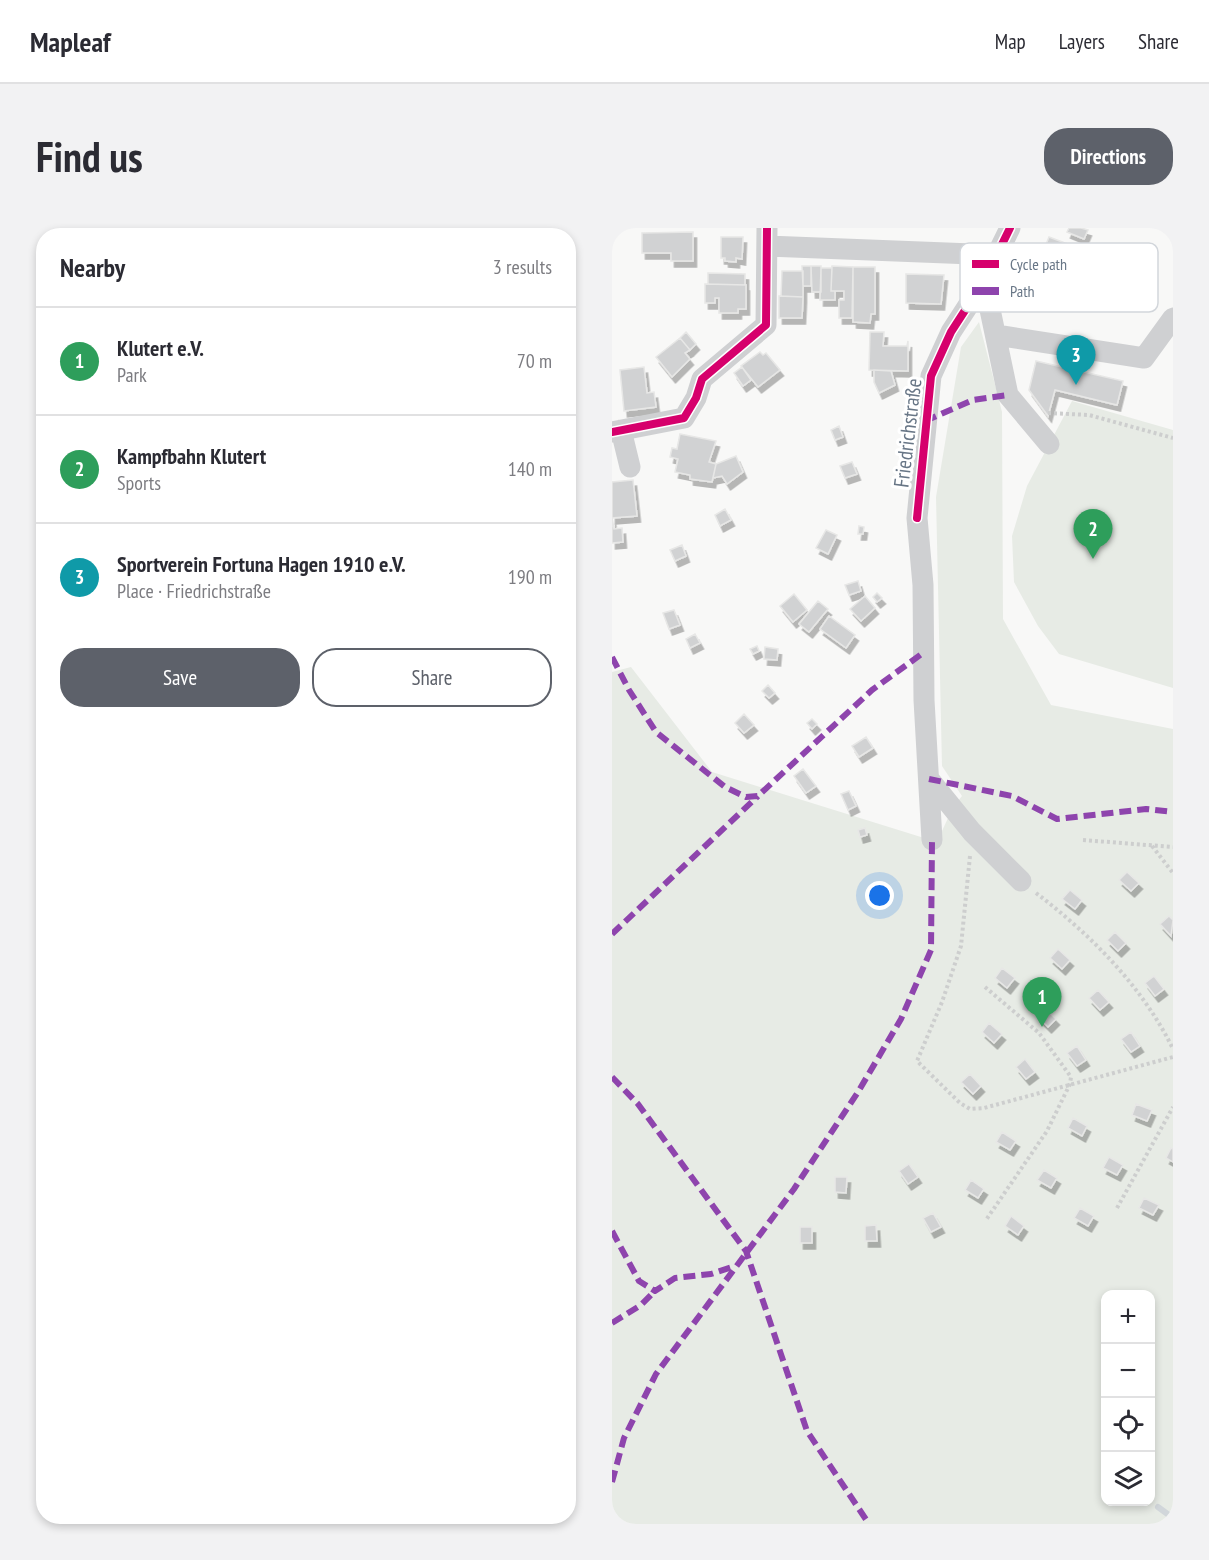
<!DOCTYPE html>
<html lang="en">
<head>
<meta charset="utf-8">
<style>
  :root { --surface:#fff; --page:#f2f2f3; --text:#2b2b33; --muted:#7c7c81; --line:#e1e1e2; --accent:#5d616a }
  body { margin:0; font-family:"PT Sans Narrow",sans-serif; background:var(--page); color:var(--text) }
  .controls { position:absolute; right:18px; bottom:18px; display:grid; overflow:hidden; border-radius:12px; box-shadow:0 3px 9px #0003 }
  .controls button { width:54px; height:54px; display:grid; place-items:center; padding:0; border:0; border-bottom:2px solid var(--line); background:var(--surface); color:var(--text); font:30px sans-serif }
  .you { position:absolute; left:268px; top:668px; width:21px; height:21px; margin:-15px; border:4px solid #fff; border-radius:50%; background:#1a73e8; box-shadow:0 0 0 9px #1a73e833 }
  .badge { display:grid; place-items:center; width:39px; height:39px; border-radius:50%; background:var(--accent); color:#fff; font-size:20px; font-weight:700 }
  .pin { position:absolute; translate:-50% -50px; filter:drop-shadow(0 2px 3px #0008) }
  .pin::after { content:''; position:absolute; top:32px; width:21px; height:18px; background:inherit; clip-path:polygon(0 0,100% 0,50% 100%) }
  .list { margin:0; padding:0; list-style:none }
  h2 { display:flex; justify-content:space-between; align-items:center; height:78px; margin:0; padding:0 24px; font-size:26px }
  h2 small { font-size:20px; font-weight:400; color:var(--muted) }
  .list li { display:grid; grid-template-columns:39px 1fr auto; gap:18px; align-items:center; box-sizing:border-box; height:108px; padding:0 24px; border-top:2px solid var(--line) }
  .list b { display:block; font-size:22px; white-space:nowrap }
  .list p { margin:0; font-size:20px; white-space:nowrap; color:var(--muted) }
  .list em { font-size:20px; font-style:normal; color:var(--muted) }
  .actions { display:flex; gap:12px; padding:18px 24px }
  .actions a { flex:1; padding:14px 0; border:2px solid var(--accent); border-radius:24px; text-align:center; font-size:21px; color:var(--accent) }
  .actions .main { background:var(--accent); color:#fff }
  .icon { flex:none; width:33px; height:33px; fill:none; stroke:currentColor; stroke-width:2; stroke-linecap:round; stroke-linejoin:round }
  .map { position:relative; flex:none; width:561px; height:1296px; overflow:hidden; border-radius:24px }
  header { display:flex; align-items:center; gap:36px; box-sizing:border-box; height:84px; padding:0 30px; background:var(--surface); border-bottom:2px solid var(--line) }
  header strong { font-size:28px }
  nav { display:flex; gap:33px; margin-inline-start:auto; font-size:21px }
  .intro { display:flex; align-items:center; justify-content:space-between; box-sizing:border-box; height:144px; padding:0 36px }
  h1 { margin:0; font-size:42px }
  .button { padding:15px 27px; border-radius:24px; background:var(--accent); color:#fff; font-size:21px; font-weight:700 }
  main { display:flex; gap:36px; padding:0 36px }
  aside { flex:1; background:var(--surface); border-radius:24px; box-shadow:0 3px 9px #0003 }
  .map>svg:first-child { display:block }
  .green { fill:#e7ebe5; fill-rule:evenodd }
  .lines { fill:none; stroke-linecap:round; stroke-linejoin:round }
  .stream { stroke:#d1d6da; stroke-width:6 }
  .building { fill:#d1d2d3; stroke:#e7e7e6; stroke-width:1.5; filter:url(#shadow) }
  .path { stroke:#cdcece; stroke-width:4; stroke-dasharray:3 3; stroke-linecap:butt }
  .minor { stroke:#cfd0d2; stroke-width:21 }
  .quiet { stroke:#8e44ad; stroke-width:6; stroke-dasharray:12 6; stroke-linecap:butt }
  .cycleway-casing { stroke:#fff; stroke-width:11 }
  .cycleway { stroke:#d6006c; stroke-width:8 }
  .labels { text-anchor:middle; stroke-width:6; stroke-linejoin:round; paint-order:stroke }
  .street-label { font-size:21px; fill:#687686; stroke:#fff }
  .key { fill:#fff; stroke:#d2d6db; stroke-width:1.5 }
  .key-label { font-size:16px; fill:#687686 }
</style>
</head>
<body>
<header>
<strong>Mapleaf</strong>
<nav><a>Map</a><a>Layers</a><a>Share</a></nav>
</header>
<div class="intro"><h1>Find us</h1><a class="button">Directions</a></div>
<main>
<aside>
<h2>Nearby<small>3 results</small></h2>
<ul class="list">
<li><span class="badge" style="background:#2e9e5b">1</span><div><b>Klutert e.V.</b><p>Park</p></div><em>70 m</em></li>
<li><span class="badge" style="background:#2e9e5b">2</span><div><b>Kampfbahn Klutert</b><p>Sports</p></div><em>140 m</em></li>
<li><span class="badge" style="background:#0f9aa8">3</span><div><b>Sportverein Fortuna Hagen 1910 e.V.</b><p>Place · Friedrichstraße</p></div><em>190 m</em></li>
</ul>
<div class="actions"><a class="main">Save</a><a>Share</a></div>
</aside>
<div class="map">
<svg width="561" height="1296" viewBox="0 0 561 1296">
  <defs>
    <filter id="shadow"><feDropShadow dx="3.5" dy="6" stdDeviation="0" flood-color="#0004"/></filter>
  </defs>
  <rect width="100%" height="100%" fill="#f8f8f7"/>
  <path class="green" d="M367 94 390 184 391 391 439 477 561 501V1296H0V444L19 439 100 544 325 614 341 579 350 568 330 538 324 269 349 119ZM494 1066H538V1274H494Z
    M460 173 561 202V460L447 426 426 398 402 354 400 308 415 258Z"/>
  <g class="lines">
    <path class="stream" d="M546 1279 561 1290"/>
  </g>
  <path class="building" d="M457 0H469L476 2 472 11 455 4Z
    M81 4V33H59V25H30V5Z
    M109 9H131L130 31 124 30V34L113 33V30H109Z
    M437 9 469 21 463 32 505 50 499 65 489 61 483 75 421 49Z
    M190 38H199V58H191Z
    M199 38H209V64H200Z
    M220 38 241 39 240 90H227V72H232V63H219Z
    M241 39H263V86H259L258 95 241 94Z
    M209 40H220L219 63H223V72H208Z
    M170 43H191V69L169 68Z
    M96 45 133 46V57L96 56Z
    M294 46 332 47 329 76 294 75Z
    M93 56 134 57V81H126V85H107V70H103V75H93Z
    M167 68 191 69 190 90H167Z
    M74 104 84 116 78 122 68 110Z
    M258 104H272L271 118H295L296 113V143L257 142Z
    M68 110 78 122 73 125 78 131 60 149 44 129Z
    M148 124 151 127 154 125 168 142 146 159 129 138Z
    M424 133 511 153 505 177 443 162 436 188 417 162Z
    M32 139 35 165 42 164 44 179 12 183 8 142Z
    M130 139 139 152 131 158 122 145Z
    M262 142 279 143 283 157 267 165 262 154Z
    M227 198 231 209 223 212 219 202Z
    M68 206 104 213 97 234 104 236 100 254 78 251V247L63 244 66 231 58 229 60 220 65 221Z
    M124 228 131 244 115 256 110 248 101 250 104 236Z
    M240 234 245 246 233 250 228 238Z
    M21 252 25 288 0 290 2 301 10 300 11 314 0 315V254Z
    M113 281 119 292 108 298 103 287Z
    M247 298 252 299 251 306H246Z
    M214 302 225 307 216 326 204 320Z
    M70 317 74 328 63 333 58 322Z
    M246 353 249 363 237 367 233 357Z
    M265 365 270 370 265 374 261 369Z
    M182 366 195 382 181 394 168 378Z
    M253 368 263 380 249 393 238 381Z
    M206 373 216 381 197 404 187 396Z
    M62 382 68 397 57 401 51 385Z
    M217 388 243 407 234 420 208 401Z
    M83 406 88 415 78 420 74 411Z
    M145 418 147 423 141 426 138 421Z
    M153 419 166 421 165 432 152 431Z
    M156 457 163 465 157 470 150 463Z
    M132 486 142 497 132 505 123 495Z
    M200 491 205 496 200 501 195 495Z
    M254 509 261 520 247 529 240 518Z
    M191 541 204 558 194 565 182 548Z
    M237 563 244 578 236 582 229 566Z
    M253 600 255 607 248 609 246 602Z
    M515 644 527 655 519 663 507 652Z
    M458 662 470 672 463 681 450 671Z
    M557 688 561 692 559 708 548 696Z
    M503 704 514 715 506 723 495 712Z
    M446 721 458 732 450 741 438 730Z
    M390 740 403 750 395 760 383 750Z
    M542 748 552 761 543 768 533 755Z
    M486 762 497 774 488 782 477 770Z
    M433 780 444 791 436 799 425 788Z
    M377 795 390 806 382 815 370 804Z
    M519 804 528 818 519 824 509 811Z
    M465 818 474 832 465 838 455 825Z
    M413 831 423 844 414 851 404 839Z
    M358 846 369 858 361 866 349 854Z
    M524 876 540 882 535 893 520 887Z
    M461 890 475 898 470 908 456 900Z
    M390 904 404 913 398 922 384 914Z
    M559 920 561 921V934L554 930Z
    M497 929 511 937 505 947 491 940Z
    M297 936 306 949 296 956 287 943Z
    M432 942 445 950 439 960 425 952Z
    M223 949H235L234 965 223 964Z
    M359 952 372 961 366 970 353 962Z
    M532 970 547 977 541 987 527 980Z
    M468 980 482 988 476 998 462 990Z
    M321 985 329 999 319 1004 311 990Z
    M399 988 412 998 406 1007 393 998Z
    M264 997 265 1013H253V998Z
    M188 999H200V1015H188Z"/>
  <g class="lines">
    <path class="path" d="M436 185 477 187 561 210
      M471 612 561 619
      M540 618 561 645
      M358 628 349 718 330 774 305 833 348 875 358 881 372 880 561 829
      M424 665C478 706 531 759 561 821
      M373 759 427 805 459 849 458 856 435 903 374 992
      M505 980 561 879"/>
    <path class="minor" d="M155 18 386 27
      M372 53 396 167 437 216
      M384 107 532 130 561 90
      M9 202 18 239
      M0 204 72 190 84 170 90 151 154 97 155 0
      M317 551 360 604 409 653
      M320 612 312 472 311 357 305 290 319 148 339 104 372 53 398 0"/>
    <path class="quiet" d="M313 193 361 172 396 167
      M0 429 17 462 44 504 113 559 134 569 146 568 260 462 311 425
      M317 551 400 568 445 591 534 581 561 584
      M0 706 146 568
      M0 849 26 876 134 1023 195 1203 257 1296
      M0 1003 27 1053 43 1063 63 1050 99 1046 123 1038
      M0 1095 29 1077 43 1063
      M0 1254 12 1210 44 1146 182 961 246 864 289 791 319 722 320 612"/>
    <defs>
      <path id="cycleway" d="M0 204 72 190 84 170 90 151 154 97 155 0
        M305 290 319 148 339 104 372 53 398 0"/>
    </defs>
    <use href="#cycleway" class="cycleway-casing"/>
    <use href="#cycleway" class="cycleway"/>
  </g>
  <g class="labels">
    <g class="street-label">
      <text transform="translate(296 205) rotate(-83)" y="7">Friedrichstraße</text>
    </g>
  </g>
  <rect x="348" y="15" width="198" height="69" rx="9" class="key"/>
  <rect x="360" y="32" width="27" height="8" fill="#d6006c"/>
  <rect x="360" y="59" width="27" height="8" fill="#8e44ad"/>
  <g class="key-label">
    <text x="398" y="42">Cycle path</text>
    <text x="398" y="69">Path</text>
  </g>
</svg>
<div class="controls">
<button>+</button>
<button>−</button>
<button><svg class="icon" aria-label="locate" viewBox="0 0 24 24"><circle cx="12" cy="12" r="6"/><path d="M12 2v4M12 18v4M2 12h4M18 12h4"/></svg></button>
<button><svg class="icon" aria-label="layers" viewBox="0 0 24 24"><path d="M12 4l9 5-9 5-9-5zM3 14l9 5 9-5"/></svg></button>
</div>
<div class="you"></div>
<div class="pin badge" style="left:430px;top:799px;background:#2e9e5b">1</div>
<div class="pin badge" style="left:481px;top:331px;background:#2e9e5b">2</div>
<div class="pin badge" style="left:464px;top:157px;background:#0f9aa8">3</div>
</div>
</main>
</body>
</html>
